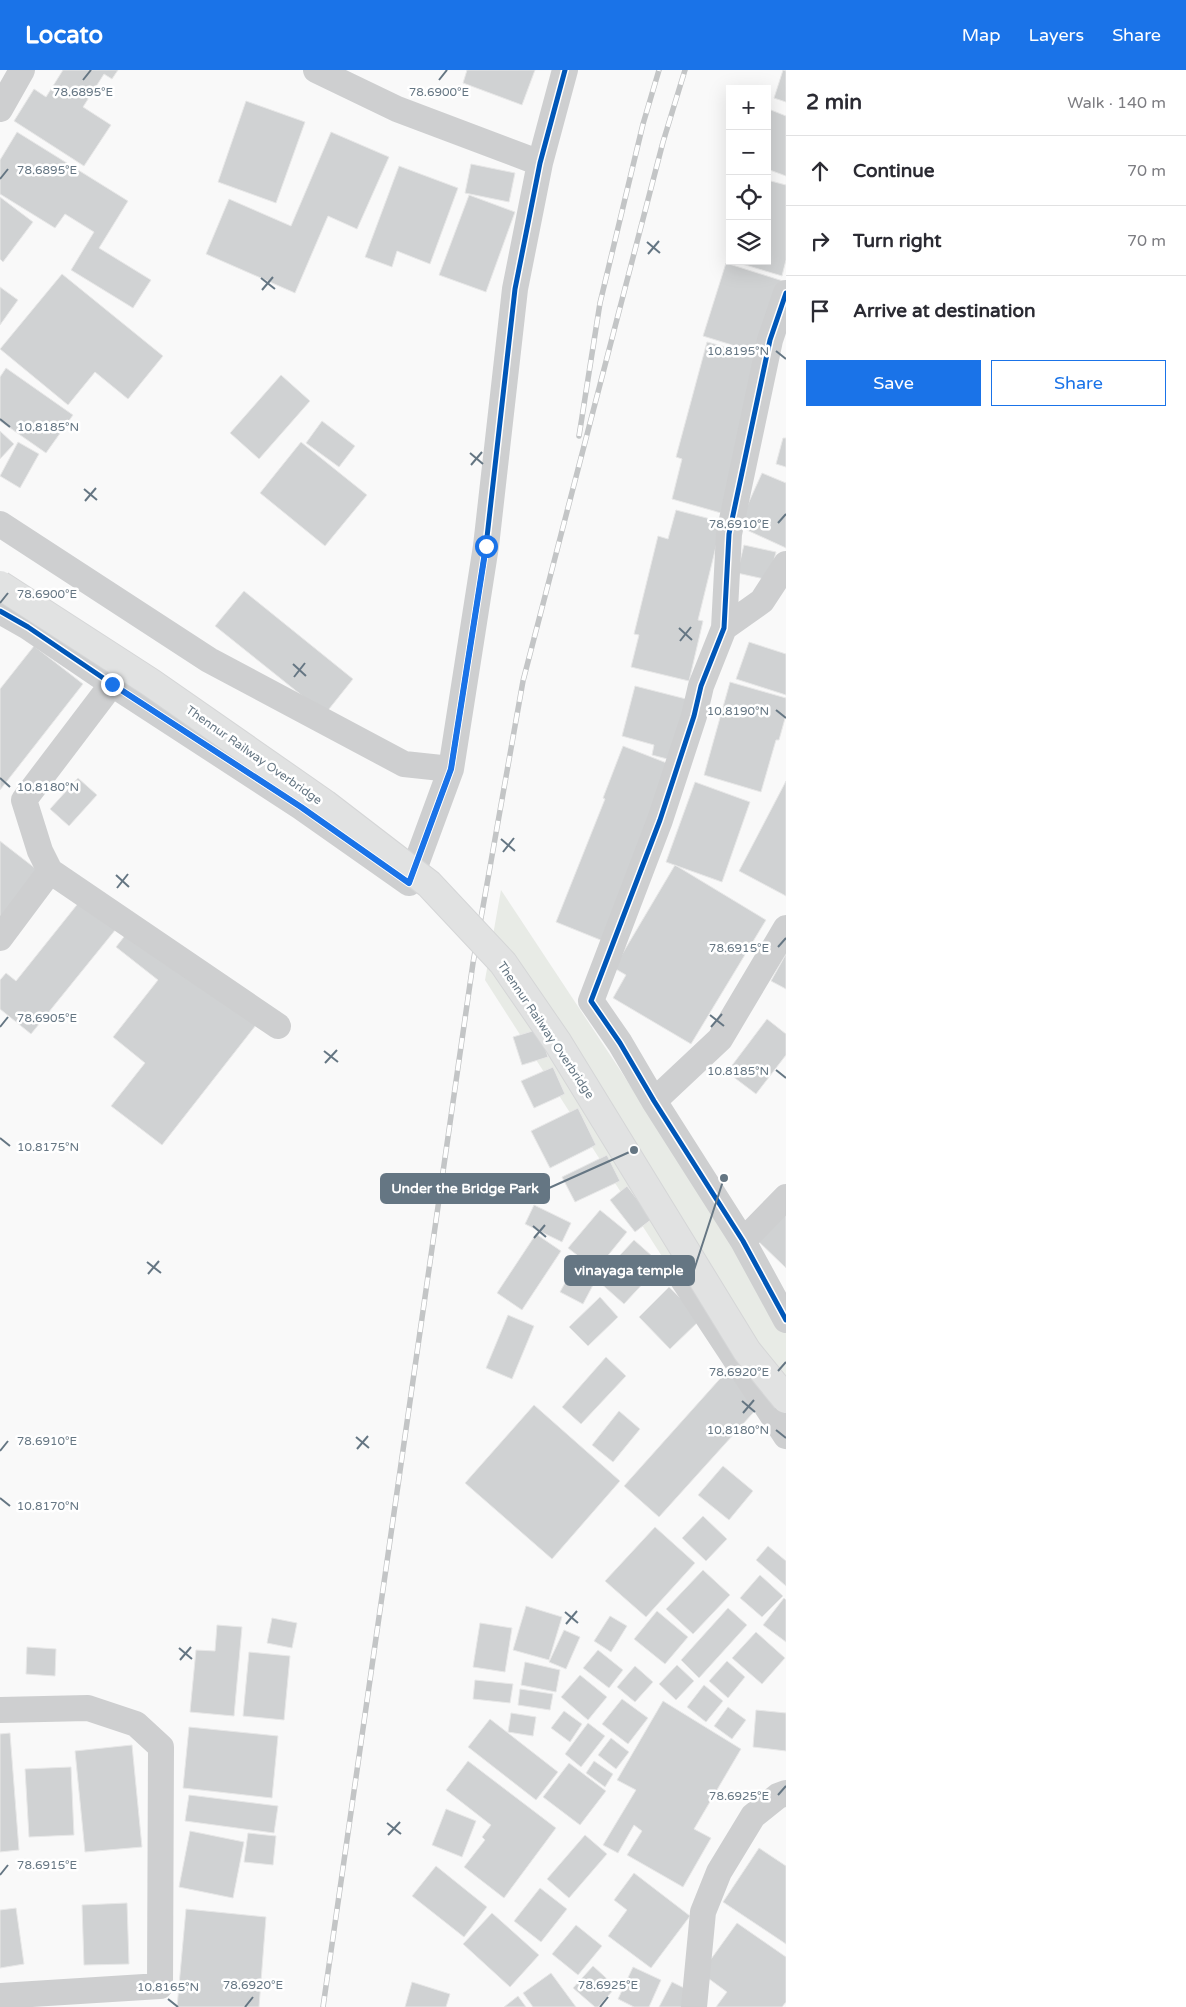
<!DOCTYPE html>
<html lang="en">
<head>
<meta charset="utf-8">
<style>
  :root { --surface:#fff; --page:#f2f2f3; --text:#2b2b33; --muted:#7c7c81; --line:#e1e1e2; --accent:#1a73e8 }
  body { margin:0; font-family:"Varela Round",sans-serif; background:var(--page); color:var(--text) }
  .controls { position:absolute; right:15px; top:15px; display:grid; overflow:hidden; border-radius:0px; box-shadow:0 5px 20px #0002 }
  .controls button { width:45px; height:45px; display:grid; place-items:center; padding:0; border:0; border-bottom:1px solid var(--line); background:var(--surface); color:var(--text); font:25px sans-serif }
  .stop { position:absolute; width:15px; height:15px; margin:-11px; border:4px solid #1a73e8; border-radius:50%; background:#fff }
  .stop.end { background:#1a73e8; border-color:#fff; box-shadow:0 1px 5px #0008 }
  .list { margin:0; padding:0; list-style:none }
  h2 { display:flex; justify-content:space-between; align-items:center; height:65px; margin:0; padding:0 20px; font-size:21px }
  h2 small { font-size:16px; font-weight:400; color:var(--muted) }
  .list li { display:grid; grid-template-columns:32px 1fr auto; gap:15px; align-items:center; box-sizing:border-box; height:70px; padding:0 20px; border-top:1px solid var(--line) }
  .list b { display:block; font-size:19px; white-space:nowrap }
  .list em { font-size:16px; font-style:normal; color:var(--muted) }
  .actions { display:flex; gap:10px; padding:15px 20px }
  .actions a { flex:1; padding:11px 0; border:1px solid var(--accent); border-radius:0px; text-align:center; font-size:18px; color:var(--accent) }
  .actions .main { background:var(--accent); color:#fff }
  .icon { flex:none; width:28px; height:28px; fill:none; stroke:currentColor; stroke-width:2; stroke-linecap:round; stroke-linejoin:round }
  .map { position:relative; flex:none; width:786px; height:1937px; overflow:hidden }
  header { display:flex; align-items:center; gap:30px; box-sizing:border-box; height:70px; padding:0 25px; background:var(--accent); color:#fff }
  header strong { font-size:24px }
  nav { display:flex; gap:28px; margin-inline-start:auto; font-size:18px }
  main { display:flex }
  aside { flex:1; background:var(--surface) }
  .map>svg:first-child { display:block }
  .green { fill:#e8ebe6 }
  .building { fill:#d0d2d3; stroke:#e8e8e8 }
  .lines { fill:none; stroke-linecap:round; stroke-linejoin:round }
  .street { stroke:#cecfd0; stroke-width:26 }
  .rail-casing { stroke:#c3c5c6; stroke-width:5.5 }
  .rail { stroke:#fff; stroke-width:4; stroke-dasharray:11; stroke-linecap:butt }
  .secondary-bridge-casing { stroke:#d5d6d7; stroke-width:30; stroke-linecap:butt }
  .secondary-bridge { stroke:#e1e2e2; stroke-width:28 }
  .cycleway-casing { stroke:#fff; stroke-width:8 }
  .cycleway { stroke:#0057b8; stroke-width:5 }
  .route { stroke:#1a73e8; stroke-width:6 }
  .ticks { fill:none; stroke:#657683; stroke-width:2 }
  .labels { text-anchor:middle; stroke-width:5; stroke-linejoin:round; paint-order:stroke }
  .street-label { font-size:12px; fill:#657683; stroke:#fff }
  .ticks-label { font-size:12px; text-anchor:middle; fill:#657683; stroke:#fff; stroke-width:5; stroke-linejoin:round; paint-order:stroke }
  .leader { fill:none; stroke:#657683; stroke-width:2 }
  .callout-dot { fill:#657683; stroke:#fff; stroke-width:2 }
  .callout { fill:#657683; stroke:#657683; stroke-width:2 }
  .callout-label { font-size:14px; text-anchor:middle; font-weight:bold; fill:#fff }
</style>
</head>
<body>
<header>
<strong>Locato</strong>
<nav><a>Map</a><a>Layers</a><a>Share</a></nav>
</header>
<main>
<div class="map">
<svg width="786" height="1937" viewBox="0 0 786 1937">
  <rect width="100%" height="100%" fill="#f9f9f9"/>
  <path class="green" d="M501 820 786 1251V1380L485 910Z"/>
  <path class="building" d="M63 0H118L112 9 104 4 83 37 111 55 84 96 14 51 34 19 46 27Z
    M467 0H535L522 35 463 13Z
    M783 0 786 1V32L774 28Z
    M246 31 305 52 276 133 218 112Z
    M771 40 786 46V106L767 99V51Z
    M17 62 128 131 99 178 151 210 133 238 71 200 94 162 65 144 55 158 0 124V90Z
    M331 62 389 87 357 159 328 146 295 223 206 184 229 129 291 156Z
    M471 94 515 103 509 132 465 123Z
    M399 96 458 118 430 194 397 181 392 197 365 187Z
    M767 110 786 115V190L782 206 732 191H767Z
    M469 125 515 142 486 222 439 205Z
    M0 127 33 152 3 192 0 189Z
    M726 193 783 211 761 284 703 266Z
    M62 204 163 286 128 329 95 302 68 335 0 279Z
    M0 217 18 230 0 255Z
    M707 272 762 287 721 443 672 429 682 389 676 387Z
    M6 298 73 345 46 383 0 351V307Z
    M281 305 310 331 259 389 230 363Z
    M322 351 355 376 339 397 306 373Z
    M0 361 14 374 0 389Z
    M783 368H786V397L776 394Z
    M18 372 39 384 20 418 0 406Z
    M301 372 367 425 325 476 260 423Z
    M762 403 786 413V478L738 456Z
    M676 440 722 452 698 550 703 551 689 611 631 597 639 565 634 564 658 466 668 469Z
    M744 475 776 482 769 510 737 503Z
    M244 521 353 609 325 644 215 556Z
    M749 572 786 584V625L736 609Z
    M34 576 83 614 0 720V619Z
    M730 612 786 628V645L779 670H776L761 722 704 705Z
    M635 616 690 630 675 691 652 685 654 675 622 666Z
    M623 676 677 697 608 873 556 852 605 729 603 728Z
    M78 708 97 725 69 756 50 739Z
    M786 711V826L739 801Z
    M695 712 750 732 722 812 666 792Z
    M0 771 40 802 0 853Z
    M675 795 766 850 691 974 613 928 626 905 614 898Z
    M80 831 116 859 31 964 0 939V910L6 903 16 911Z
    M131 858 256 955 162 1075 111 1036 145 993 113 967 158 910 116 877Z
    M786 884V919L771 911Z
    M767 949 786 964V985L756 1024 727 1002Z
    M539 959 548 987 522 995 513 967Z
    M553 997 565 1024 534 1038 521 1011Z
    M578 1038 596 1075 550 1098 531 1061Z
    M607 1085 620 1111 575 1132 562 1107Z
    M627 1116 652 1149 635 1162 610 1130Z
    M534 1135 571 1153 562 1172 525 1154Z
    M600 1140 627 1162 596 1200 568 1178Z
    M786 1141V1198L757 1170Z
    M536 1164 561 1181 522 1240 497 1223Z
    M634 1170 661 1194 624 1234 597 1210Z
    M571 1202 593 1215 583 1234 560 1222Z
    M669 1217 701 1249 670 1279 639 1247Z
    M600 1227 618 1247 588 1276 569 1257Z
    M508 1245 534 1256 512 1309 486 1298Z
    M606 1287 626 1306 581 1354 562 1337Z
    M726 1302 761 1334 659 1447 624 1416Z
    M534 1335 620 1411 552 1489 465 1413Z
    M619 1341 640 1359 613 1392 592 1375Z
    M723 1396 753 1421 729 1450 698 1425Z
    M703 1446 727 1469 706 1491 682 1468Z
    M655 1457 695 1493 646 1547 605 1511Z
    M768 1476 786 1491V1516L756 1490Z
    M703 1500 730 1525 693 1564 666 1539Z
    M760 1505 783 1526 762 1547 740 1528Z
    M784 1528 786 1530V1572L763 1555Z
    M526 1536 562 1547 549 1590 513 1580Z
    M728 1538 747 1555 699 1608 681 1590Z
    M657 1541 688 1567 665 1594 634 1569Z
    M610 1546 627 1556 611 1582 594 1571Z
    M272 1548 297 1553 292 1578 267 1573Z
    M480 1553 512 1558 505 1602 473 1597Z
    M217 1555 242 1557 234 1646 190 1642 196 1580 215 1581Z
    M564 1560 580 1567 566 1599 549 1592Z
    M756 1562 785 1588 762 1614 732 1588Z
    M27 1577 56 1579 55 1606 26 1604Z
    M598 1580 623 1600 609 1618 583 1598Z
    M249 1582 290 1586 284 1650 243 1646Z
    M727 1591 745 1607 728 1628 709 1611Z
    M525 1592 560 1600 556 1622 521 1615Z
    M677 1595 694 1611 676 1630 659 1614Z
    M635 1596 653 1612 635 1632 617 1617Z
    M580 1605 607 1627 588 1650 561 1627Z
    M475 1610 513 1614 510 1633 473 1629Z
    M704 1615 723 1631 706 1652 687 1637Z
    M520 1619 553 1624 550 1640 518 1635Z
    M622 1629 648 1648 628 1674 602 1654Z
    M663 1631 741 1679 694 1759 711 1768 683 1817 627 1785 642 1761 634 1755 618 1783 603 1775 636 1720 617 1710Z
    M728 1637 746 1650 732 1669 714 1656Z
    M756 1640 786 1643V1681L753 1677Z
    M564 1641 582 1654 570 1672 551 1658Z
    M511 1643 536 1647 533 1666 508 1662Z
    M490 1649 558 1702 536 1730 468 1677Z
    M588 1653 605 1666 581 1697 565 1684Z
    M189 1657 278 1666 272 1728 183 1718Z
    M10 1663 19 1780 0 1782V1664Z
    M611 1668 629 1682 616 1699 598 1685Z
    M132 1675 142 1777 85 1782 75 1681Z
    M468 1691 556 1758 504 1828 464 1797 485 1770 482 1767 491 1755 446 1720Z
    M594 1691 613 1704 605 1717 586 1703Z
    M569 1693 606 1721 580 1755 543 1727Z
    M71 1697 74 1765 29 1767 25 1699Z
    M189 1725 278 1736 274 1763 185 1751Z
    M446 1739 476 1751 462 1787 432 1775Z
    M190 1761 244 1772 233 1828 179 1817Z
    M248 1763 276 1766 273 1795 244 1792Z
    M585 1765 607 1784 569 1828 547 1809Z
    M759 1778 786 1796V1874L723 1832Z
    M436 1796 487 1837 464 1867 412 1826Z
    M634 1803 690 1846 651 1898 608 1866 627 1840 614 1830Z
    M540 1818 567 1839 541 1872 514 1851Z
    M127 1833 129 1894 84 1895 82 1835Z
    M16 1838 24 1894 0 1898V1840Z
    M186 1839 266 1847 259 1937H177Z
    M492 1843 539 1885 510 1917 463 1874Z
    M737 1853 786 1887V1932L782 1937H716L727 1922 701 1903Z
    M576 1855 602 1876 578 1905 552 1884Z
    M593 1896 616 1917 598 1937H595L573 1918Z
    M633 1897 661 1910 649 1937H634L618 1929Z
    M551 1903 576 1937H533L523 1923Z
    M412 1912 450 1924 446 1937H405Z
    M672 1912 692 1922 685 1937H659Z
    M518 1926 526 1937H504Z"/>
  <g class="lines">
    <path class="street" d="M316 0 397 39 540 93
      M0 39 22 0
      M786 223 770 270 729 464 724 558 701 616 694 646 660 750 591 931 620 973 654 1031 743 1171 786 1250
      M0 454 209 590 404 694 451 699
      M0 541 28 557 112 614 301 737 409 813 451 699 486 476 515 219 540 93 565 0
      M724 558 762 531 786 494
      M112 614 24 730 40 781 50 801 278 956
      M0 868 50 801
      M654 1031 720 969 786 858
      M743 1171 786 1127
      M680 1205 786 1366
      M0 1640 88 1638 136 1654 161 1677 160 1916 0 1926
      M694 1937 703 1842 719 1802 753 1746 778 1726 786 1723"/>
    <defs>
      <path id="rail" d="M579 366 600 233 643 54 659 0
        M323 1937 473 893 523 611 663 72 685 0"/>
    </defs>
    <use href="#rail" class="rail-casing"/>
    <use href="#rail" class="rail"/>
    <defs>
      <path id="secondary-bridge" d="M0 515 150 612 325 734 429 814 503 893 558 973 747 1281 786 1329"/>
    </defs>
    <use href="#secondary-bridge" class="secondary-bridge-casing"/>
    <use href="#secondary-bridge" class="secondary-bridge"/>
    <defs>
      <path id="cycleway" d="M786 223 770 270 729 464 724 558 701 616 694 646 660 750 591 931 620 973 654 1031 743 1171 786 1250
        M0 541 28 557 112 614 301 737 409 813 451 699 486 476 515 219 540 93 565 0"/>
    </defs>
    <use href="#cycleway" class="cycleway-casing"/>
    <use href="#cycleway" class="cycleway"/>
  </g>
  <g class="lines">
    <path class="route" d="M112 614 301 737 409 813 451 699 486 476"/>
  </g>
  <path class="ticks" d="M83 10 91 0M439 10 447 0M0 109 8 99M647 172 660 183M648 184 659 171M261 208 275 219M262 220 273 207M776 281 786 289M0 349 10 357M470 383 483 394M471 395 482 382M84 419 97 430M85 431 96 418M778 453 786 444M0 533 8 523M679 558 692 570M680 571 691 557M293 594 306 606M294 607 305 593M776 640 786 648M0 708 10 717M501 769 515 781M503 782 514 768M116 805 129 817M117 818 128 804M778 877 786 868M710 945 724 956M0 957 8 947M711 957 722 944M324 981 338 992M325 993 337 980M776 1000 786 1008M0 1068 10 1076M533 1156 546 1167M534 1168 545 1155M147 1192 161 1203M148 1204 159 1191M778 1301 786 1292M742 1331 755 1342M743 1343 754 1330M776 1360 786 1368M356 1367 369 1378M357 1379 368 1366M0 1381 8 1371M0 1428 10 1436M565 1542 578 1553M566 1554 577 1541M179 1578 192 1589M180 1590 191 1577M778 1725 786 1716M387 1753 401 1764M388 1765 400 1752M0 1805 8 1795M168 1929 178 1937M245 1937 253 1927M600 1937 608 1927"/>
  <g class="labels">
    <g class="street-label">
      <text transform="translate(254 685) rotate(35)" y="4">Thennur Railway Overbridge</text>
      <text transform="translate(546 960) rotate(56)" y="4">Thennur Railway Overbridge</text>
    </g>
  </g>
  <g class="ticks-label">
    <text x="83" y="26">78.6895°E</text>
    <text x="439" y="26">78.6900°E</text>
    <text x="47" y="104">78.6895°E</text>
    <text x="738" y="285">10.8195°N</text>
    <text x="48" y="361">10.8185°N</text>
    <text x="739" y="458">78.6910°E</text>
    <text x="47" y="528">78.6900°E</text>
    <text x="738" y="645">10.8190°N</text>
    <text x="48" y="721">10.8180°N</text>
    <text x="739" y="882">78.6915°E</text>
    <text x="47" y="952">78.6905°E</text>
    <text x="738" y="1005">10.8185°N</text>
    <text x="48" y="1081">10.8175°N</text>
    <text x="739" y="1306">78.6920°E</text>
    <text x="738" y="1364">10.8180°N</text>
    <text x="47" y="1375">78.6910°E</text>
    <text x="48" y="1440">10.8170°N</text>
    <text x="739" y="1730">78.6925°E</text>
    <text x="47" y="1799">78.6915°E</text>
    <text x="253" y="1919">78.6920°E</text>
    <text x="608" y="1919">78.6925°E</text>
    <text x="168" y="1921">10.8165°N</text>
  </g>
  <path class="leader" d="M634 1080L549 1118M724 1108L694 1200"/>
  <g class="callout-dot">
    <circle cx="634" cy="1080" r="5"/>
    <circle cx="724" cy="1108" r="5"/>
  </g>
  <g class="callout">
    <rect x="381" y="1104" width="168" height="29" rx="5"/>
    <rect x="565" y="1186" width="129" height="29" rx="5"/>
  </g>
  <g class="callout-label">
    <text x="465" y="1123">Under the Bridge Park</text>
    <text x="629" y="1205">vinayaga temple</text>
  </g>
</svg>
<div class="controls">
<button>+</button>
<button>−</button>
<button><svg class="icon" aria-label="locate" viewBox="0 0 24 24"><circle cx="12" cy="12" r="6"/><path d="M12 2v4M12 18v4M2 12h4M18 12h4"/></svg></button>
<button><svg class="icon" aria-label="layers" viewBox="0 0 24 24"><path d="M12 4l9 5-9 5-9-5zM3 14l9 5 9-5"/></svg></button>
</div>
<div class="stop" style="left:486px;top:476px"></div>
<div class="stop end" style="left:112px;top:614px"></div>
</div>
<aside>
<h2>2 min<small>Walk · 140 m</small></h2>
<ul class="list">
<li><svg class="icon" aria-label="ahead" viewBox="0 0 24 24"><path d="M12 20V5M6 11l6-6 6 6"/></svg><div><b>Continue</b></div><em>70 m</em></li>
<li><svg class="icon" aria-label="right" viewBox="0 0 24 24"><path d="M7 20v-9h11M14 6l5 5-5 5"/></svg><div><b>Turn right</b></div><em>70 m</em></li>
<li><svg class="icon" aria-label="arrive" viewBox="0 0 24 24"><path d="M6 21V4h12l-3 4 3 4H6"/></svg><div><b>Arrive at destination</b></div></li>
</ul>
<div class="actions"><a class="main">Save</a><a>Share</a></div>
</aside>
</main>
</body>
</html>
